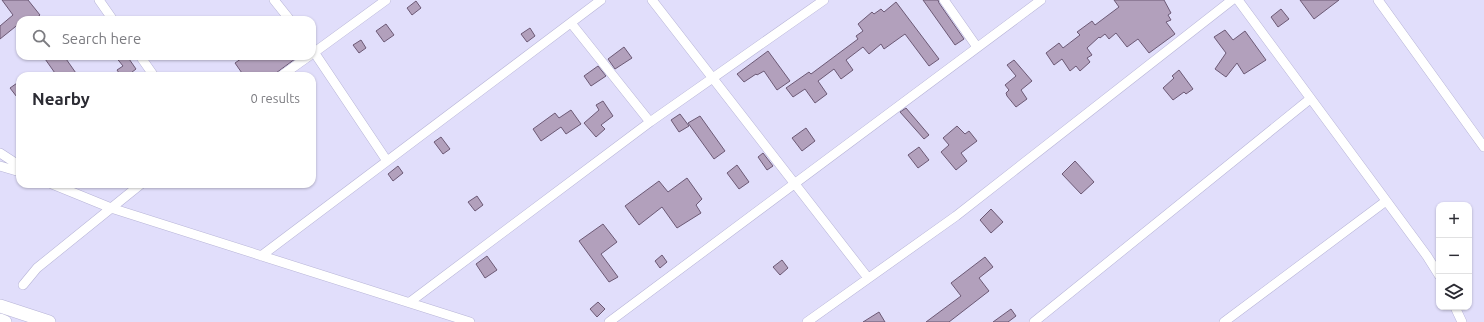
<!DOCTYPE html>
<html lang="en">
<head>
<meta charset="utf-8">
<style>
  :root { --surface:#fff; --page:#f2f2f3; --text:#2b2b33; --muted:#7c7c81; --line:#e1e1e2 }
  body { margin:0; font-family:Ubuntu,sans-serif; background:var(--page); color:var(--text) }
  .controls { position:absolute; right:12px; bottom:12px; display:grid; overflow:hidden; border-radius:8px; box-shadow:0 1px 3px #0004 }
  .controls button { width:36px; height:36px; display:grid; place-items:center; padding:0; border:0; border-bottom:1px solid var(--line); background:var(--surface); color:var(--text); font:20px sans-serif }
  .list { margin:0; padding:0; list-style:none }
  h2 { display:flex; justify-content:space-between; align-items:center; height:52px; margin:0; padding:0 16px; font-size:17px }
  h2 small { font-size:13px; font-weight:400; color:var(--muted) }
  .icon { flex:none; width:22px; height:22px; fill:none; stroke:currentColor; stroke-width:2; stroke-linecap:round; stroke-linejoin:round }
  .map { position:relative; flex:none; width:1484px; height:322px; overflow:hidden }
  .search { position:absolute; background:var(--surface); box-shadow:0 1px 3px #0004; left:16px; top:16px; width:300px; height:44px; display:flex; align-items:center; gap:10px; box-sizing:border-box; padding:0 14px; border-radius:12px; color:var(--muted); font-size:15px }
  .panel { position:absolute; background:var(--surface); box-shadow:0 1px 3px #0004; left:16px; top:72px; width:300px; height:116px; border-radius:12px }
  .map>svg:first-child { display:block }
  .building { fill:#b2a0bc; stroke:#6c5975 }
  .lines { fill:none; stroke-linecap:round; stroke-linejoin:round }
  .street-casing { stroke:#b7b4d7; stroke-width:10 }
  .secondary-casing { stroke:#b7b4d7; stroke-width:14 }
  .street { stroke:#fff; stroke-width:9 }
  .secondary { stroke:#fff; stroke-width:13 }
</style>
</head>
<body>
<div class="map">
<svg width="1484" height="322" viewBox="0 0 1484 322">
  <rect width="100%" height="100%" fill="#e1defb"/>
  <path class="building" d="M2 0H28L40 15 34 20H20V23L0 39V26L13 15Z
    M923 0H938L939 3 964 39 955 45Z
    M1114 0H1164L1171 13 1168 15 1171 20 1166 22 1175 34 1149 53 1138 39 1127 47 1116 33 1109 39 1105 34 1100 38 1099 37 1087 48 1092 55 1087 58 1090 62 1080 71 1076 66 1070 71 1062 59 1054 65 1046 53 1059 43 1063 48 1080 35 1077 32 1092 21 1095 25 1119 7Z
    M1300 0H1339L1314 19Z
    M416 1 421 8 412 15 407 8Z
    M896 2 939 59 929 66 905 34 884 49 881 44 869 54 863 47 846 60 853 70 841 79 834 69 818 81 827 94 815 103 805 89 793 97 786 88 809 72 811 74 858 39 856 36 863 31 858 24 872 12 874 14 881 9 884 12Z
    M1281 9 1289 19 1278 27 1271 17Z
    M386 24 394 35 384 42 376 31Z
    M530 28 535 36 527 42 521 34Z
    M1225 30 1233 40 1245 31 1266 60 1244 74 1237 63 1226 77 1215 69 1226 53 1214 37Z
    M361 40 366 48 359 53 353 45Z
    M624 47 632 58 615 69 608 59Z
    M768 51 790 81 777 90 764 71 757 75 756 74 744 82 737 74Z
    M43 56H64L78 76H57Z
    M115 56H127L136 69 127 76H121L117 70 123 66Z
    M245 56H299L272 76H244L235 63Z
    M1014 60 1032 81 1021 90 1027 99 1016 107 1007 96 1006 93 1009 90 1005 85 1016 76 1007 65Z
    M598 66 606 76 591 86 584 76Z
    M1179 70 1193 89 1186 94 1184 92 1173 100 1163 88 1174 78 1172 76Z
    M20 81V101L10 88Z
    M603 101 613 116 601 125 605 129 596 137 584 123 599 110 596 105Z
    M906 108 929 135 924 139 900 112Z
    M571 110 581 124 566 134 561 127 541 141 533 129 555 113 559 118Z
    M680 114 689 126 679 132 671 120Z
    M700 116 725 151 714 159 688 123Z
    M957 126 965 134 969 131 977 141 961 153 967 161 956 170 941 152 949 145 943 138Z
    M806 128 815 141 802 151 792 138Z
    M441 137 450 149 443 154 434 142Z
    M919 147 929 160 918 168 908 155Z
    M763 153 773 166 767 170 758 157Z
    M1075 161 1094 182 1081 194 1062 174Z
    M737 165 749 182 739 189 727 173Z
    M398 166 403 173 393 181 388 174Z
    M687 178 702 199 696 205 701 213 677 228 662 207 639 225 625 206 659 181 668 192Z
    M477 196 483 205 475 211 468 202Z
    M991 209 1003 222 991 233 980 220Z
    M603 224 617 242 601 254 618 277 609 282 579 241Z
    M662 255 667 262 660 268 655 261Z
    M487 256 497 270 485 278 476 264Z
    M985 257 993 267 979 278 989 291 949 322H926L961 296 951 283Z
    M782 260 788 268 780 275 773 267Z
    M598 302 605 309 597 317 590 309Z
    M1011 309 1016 316 1008 322H993Z
    M879 312 885 322H863Z"/>
  <g class="lines">
    <defs>
      <path id="street" d="M99 0 113 20
        M274 0 290 20
        M652 0 868 278
        M944 0 977 47
        M1238 0 1427 256 1439 275
        M1378 0 1484 147
        M571 23 650 122
        M312 49 387 161
        M312 54 386 0
        M140 56 154 76
        M281 76 309 56
        M0 153 20 166
        M0 166 20 172
        M52 184 111 208 470 322
        M261 256 601 0
        M23 285 37 268 141 184
        M410 302 650 122 824 0
        M1455 307 1462 322
        M609 322 1041 0
        M807 322 956 216 1232 0
        M1034 322 1310 99
        M1224 322 1386 201"/>
      <path id="secondary" d="M0 306 49 322
        M0 320 5 322"/>
    </defs>
    <use href="#street" class="street-casing"/>
    <use href="#secondary" class="secondary-casing"/>
    <use href="#street" class="street"/>
    <use href="#secondary" class="secondary"/>
  </g>
</svg>
<div class="controls">
<button>+</button>
<button>−</button>
<button><svg class="icon" aria-label="layers" viewBox="0 0 24 24"><path d="M12 4l9 5-9 5-9-5zM3 14l9 5 9-5"/></svg></button>
</div>
<div class="search"><svg class="icon" aria-label="search" viewBox="0 0 24 24"><circle cx="10" cy="10" r="6"/><path d="M15 15l6 6"/></svg>Search here</div>
<section class="panel">
<h2>Nearby<small>0 results</small></h2>
<ul class="list">
</ul>
</section>
</div>
</body>
</html>
